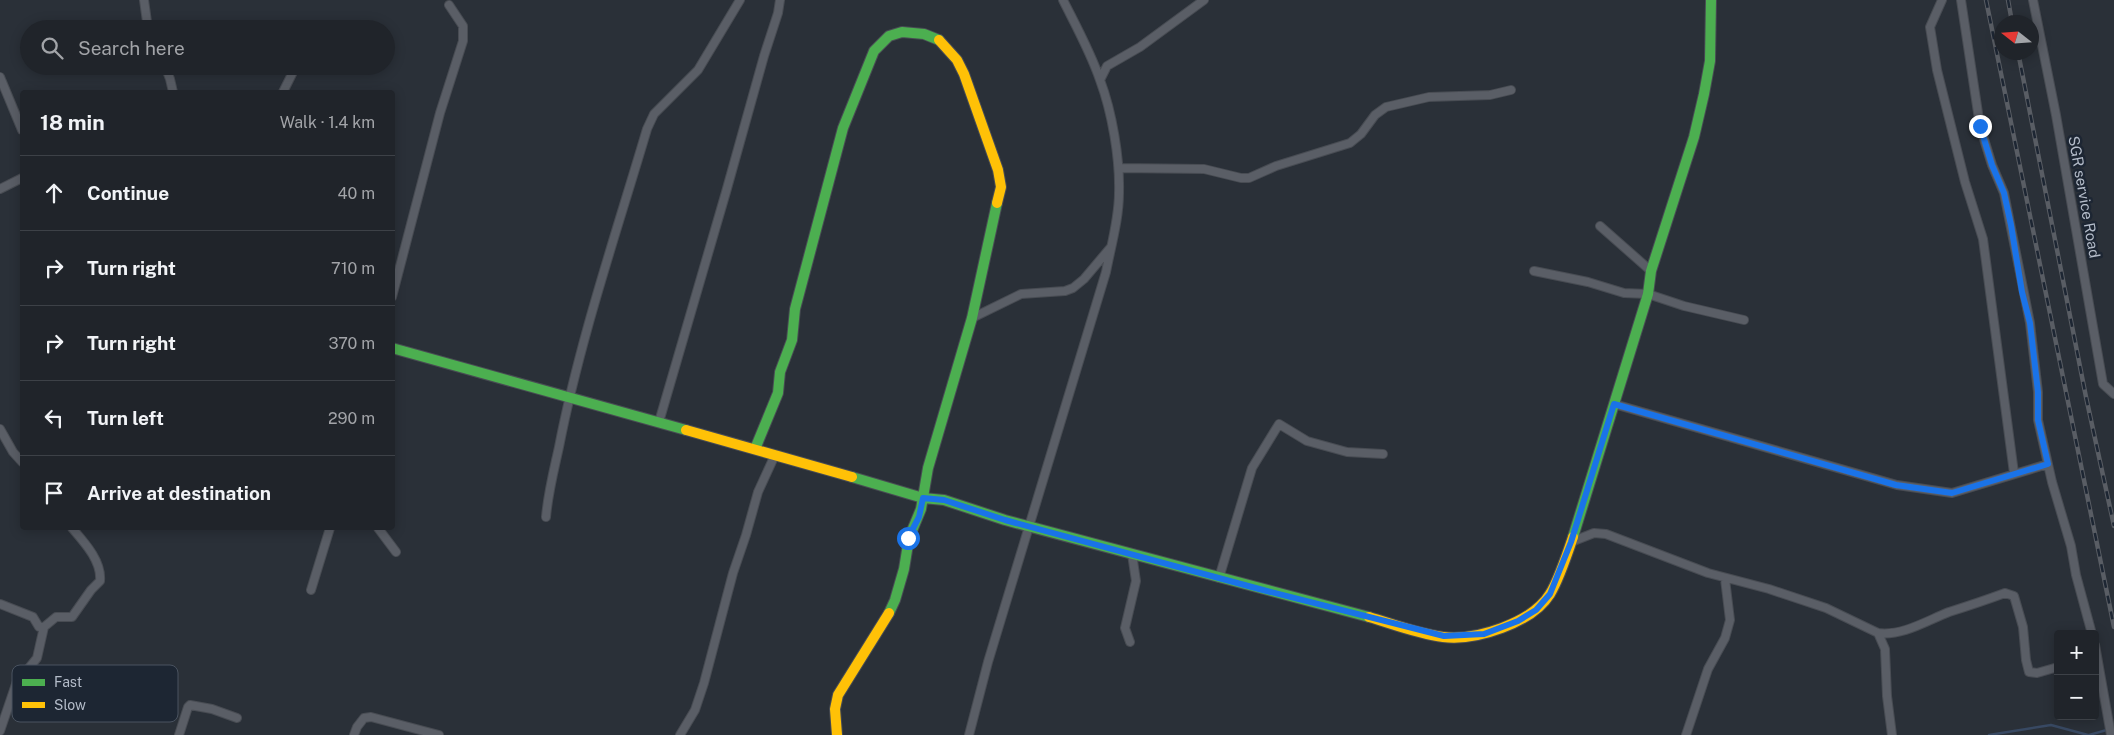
<!DOCTYPE html>
<html lang="en">
<head>
<meta charset="utf-8">
<style>
  :root { --surface:#20242a; --page:#282c32; --text:#f1f3f6; --muted:#a2a4a8; --line:#3d4147 }
  body { margin:0; font-family:"Public Sans",sans-serif; background:var(--page); color:var(--text) }
  .controls { position:absolute; right:15px; bottom:15px; display:grid; overflow:hidden; border-radius:5px; box-shadow:0 2px 12px #0003 }
  .controls button { width:45px; height:45px; display:grid; place-items:center; padding:0; border:0; border-bottom:1px solid var(--line); background:var(--surface); color:var(--text); font:25px sans-serif }
  .compass { position:absolute; left:1994px; top:15px; width:45px; height:45px; border-radius:50%; background:var(--surface); box-shadow:0 2px 12px #0003; rotate:287deg }
  .stop { position:absolute; width:15px; height:15px; margin:-11px; border:4px solid #1a73e8; border-radius:50%; background:#fff }
  .stop.end { background:#1a73e8; border-color:#fff; box-shadow:0 1px 5px #0008 }
  .list { margin:0; padding:0; list-style:none }
  h2 { display:flex; justify-content:space-between; align-items:center; height:65px; margin:0; padding:0 20px; font-size:21px }
  h2 small { font-size:16px; font-weight:400; color:var(--muted) }
  .list li { display:grid; grid-template-columns:32px 1fr auto; gap:15px; align-items:center; box-sizing:border-box; height:75px; padding:0 20px; border-top:1px solid var(--line) }
  .list b { display:block; font-size:19px; white-space:nowrap }
  .list em { font-size:16px; font-style:normal; color:var(--muted) }
  .icon { flex:none; width:28px; height:28px; fill:none; stroke:currentColor; stroke-width:2; stroke-linecap:round; stroke-linejoin:round }
  .map { position:relative; flex:none; width:2114px; height:735px; overflow:hidden }
  .search { position:absolute; background:var(--surface); box-shadow:0 2px 12px #0003; left:20px; top:20px; width:375px; height:55px; display:flex; align-items:center; gap:12px; box-sizing:border-box; padding:0 18px; border-radius:28px; color:var(--muted); font-size:19px }
  .panel { position:absolute; background:var(--surface); box-shadow:0 2px 12px #0003; left:20px; top:90px; width:375px; height:440px; border-radius:5px }
  .map>svg:first-child { display:block }
  .lines { fill:none; stroke-linecap:round; stroke-linejoin:round }
  .stream { stroke:#384963; stroke-width:2.5 }
  .street-casing { stroke:#484c53; stroke-width:10 }
  .fast-casing { stroke:#484c53; stroke-width:12 }
  .slow-casing { stroke:#484c53; stroke-width:12 }
  .street { stroke:#5a5e66; stroke-width:8 }
  .fast { stroke:#4caf50; stroke-width:10 }
  .slow { stroke:#ffc107; stroke-width:10 }
  .rail-casing { stroke:#595d64; stroke-width:4.5 }
  .rail { stroke:#1d2633; stroke-width:2.5; stroke-dasharray:8; stroke-linecap:butt }
  .route { stroke:#1a73e8; stroke-width:6 }
  .labels { text-anchor:middle; stroke-width:5; stroke-linejoin:round; paint-order:stroke }
  .street-label { font-size:15px; fill:#b4bcc9; stroke:#1d2633 }
  .key { fill:#1d2633; stroke:#4a5360; stroke-width:1 }
  .key-label { font-size:14px; fill:#b4bcc9 }
</style>
</head>
<body>
<div class="map">
<svg width="2114" height="735" viewBox="0 0 2114 735">
  <rect width="100%" height="100%" fill="#2a3038"/>
  <g class="lines">
    <path class="stream" d="M1989 735 2051 725 2088 735
      M2089 735 2114 728"/>
    <defs>
      <path id="street" d="M144 0 148 29
        M1942 0 1930 27 1937 70 1965 182 1983 239 2014 473
        M1961 0 1980 126 1992 165 2004 193 2030 323 2038 392V420L2052 482 2071 546 2076 575 2092 634
        M2033 0 2056 115 2103 384 2114 394
        M165 66 170 79 173 92
        M0 77 22 130
        M1100 80 1107 66 1140 47 1204 0
        M283 92 296 66
        M1119 168 1204 169 1241 178H1249L1276 166 1350 143 1361 134 1375 115 1386 107 1429 97 1490 95 1511 90
        M0 189 22 178
        M1600 226 1651 271
        M1534 271 1588 282 1624 293 1648 294 1684 306 1744 320
        M392 297 440 113 463 41V26L449 5
        M972 318 1021 294 1065 291 1073 288 1084 279 1111 247
        M1614 404 1897 485 1952 493 2048 464
        M659 422 726 192 764 56 778 13 780 0
        M0 429 13 452 22 462
        M546 517C548 493 554 470 559 447 580 339 616 234 647 129L654 114 698 70 740 0
        M378 528 396 552
        M1571 542 1594 533 1606 534 1708 573 1769 589 1826 608 1878 633C1903 636 1926 621 1949 612 1968 606 1986 600 2005 593L2014 596 2023 627 2026 660 2029 672 2037 673 2058 667
        M1219 578 1252 468 1279 424 1307 441 1347 452 1383 454
        M311 590 330 528
        M0 604 33 617 39 627H44L37 658 16 684 0 731
        M44 627 56 617H72L91 590 100 581C102 561 84 542 72 528
        M1878 633 1885 649 1887 696 1892 735
        M1130 642 1125 628 1136 581 1132 554
        M2095 645 2111 735
        M179 735 188 707 190 705 212 709 237 718
        M354 735 357 727 364 718 371 717 439 735
        M680 735 695 710 704 683 733 573 746 535 758 492 775 455
        M969 735 988 662 1106 272C1111 246 1119 219 1119 193 1120 158 1112 112 1100 80 1091 53 1076 26 1063 0
        M1686 735 1708 669 1725 638 1730 620 1725 579"/>
      <path id="fast" d="M392 348 686 430
        M755 449 778 393 780 372 792 340 795 309 843 128 874 51 889 36 902 32 924 34 939 40
        M852 477 923 498 944 500 1005 520 1369 617
        M1573 537 1648 294 1651 271 1694 137 1704 94 1710 61 1711 0
        M889 613 895 600 904 569 909 538 921 509 928 468 972 318 997 203"/>
      <path id="slow" d="M939 40 957 60 964 74 998 170 1001 187 997 203
        M686 430 852 477
        M1369 617C1393 624 1418 634 1443 637 1476 641 1532 623 1550 594 1558 581 1568 552 1573 537
        M837 735 835 709 838 695 889 613"/>
    </defs>
    <use href="#street" class="street-casing"/>
    <use href="#fast" class="fast-casing"/>
    <use href="#slow" class="slow-casing"/>
    <use href="#street" class="street"/>
    <use href="#fast" class="fast"/>
    <use href="#slow" class="slow"/>
    <defs>
      <path id="rail" d="M1986 0 2114 627
        M2008 0 2012 22
        M2018 52 2086 397 2114 526"/>
    </defs>
    <use href="#rail" class="rail-casing"/>
    <use href="#rail" class="rail"/>
  </g>
  <g class="lines">
    <path class="route" d="M908 538 919 517 923 498 944 500 1005 520 1263 590 1444 636 1484 634 1518 621 1536 610 1550 594 1571 542 1614 404 1896 485 1952 493 2048 464 2038 420V392L2030 323 2022 292 2011 225 2004 193 1992 165 1980 126"/>
  </g>
  <g class="labels">
    <g class="street-label">
      <text transform="translate(2084 197) rotate(80)" y="5">SGR service Road</text>
    </g>
  </g>
  <rect x="12" y="665" width="166" height="57" rx="8" class="key"/>
  <rect x="22" y="679" width="23" height="7" fill="#4caf50"/>
  <rect x="22" y="702" width="23" height="6" fill="#ffc107"/>
  <g class="key-label">
    <text x="54" y="687">Fast</text>
    <text x="54" y="710">Slow</text>
  </g>
</svg>
<div class="controls">
<button>+</button>
<button>−</button>
</div>
<svg class="compass" viewBox="-18 -18 36 36"><path d="M0-13l5 13h-10z" fill="#e53935"/><path d="M0 13l5-13h-10z" fill="#a2a4a8"/></svg>
<div class="stop" style="left:908px;top:538px"></div>
<div class="stop end" style="left:1980px;top:126px"></div>
<div class="search"><svg class="icon" aria-label="search" viewBox="0 0 24 24"><circle cx="10" cy="10" r="6"/><path d="M15 15l6 6"/></svg>Search here</div>
<section class="panel">
<h2>18 min<small>Walk · 1.4 km</small></h2>
<ul class="list">
<li><svg class="icon" aria-label="ahead" viewBox="0 0 24 24"><path d="M12 20V5M6 11l6-6 6 6"/></svg><div><b>Continue</b></div><em>40 m</em></li>
<li><svg class="icon" aria-label="right" viewBox="0 0 24 24"><path d="M7 20v-9h11M14 6l5 5-5 5"/></svg><div><b>Turn right</b></div><em>710 m</em></li>
<li><svg class="icon" aria-label="right" viewBox="0 0 24 24"><path d="M7 20v-9h11M14 6l5 5-5 5"/></svg><div><b>Turn right</b></div><em>370 m</em></li>
<li><svg class="icon" aria-label="left" viewBox="0 0 24 24"><path d="M17 20v-9H6M10 6l-5 5 5 5"/></svg><div><b>Turn left</b></div><em>290 m</em></li>
<li><svg class="icon" aria-label="arrive" viewBox="0 0 24 24"><path d="M6 21V4h12l-3 4 3 4H6"/></svg><div><b>Arrive at destination</b></div></li>
</ul>
</section>
</div>
</body>
</html>
